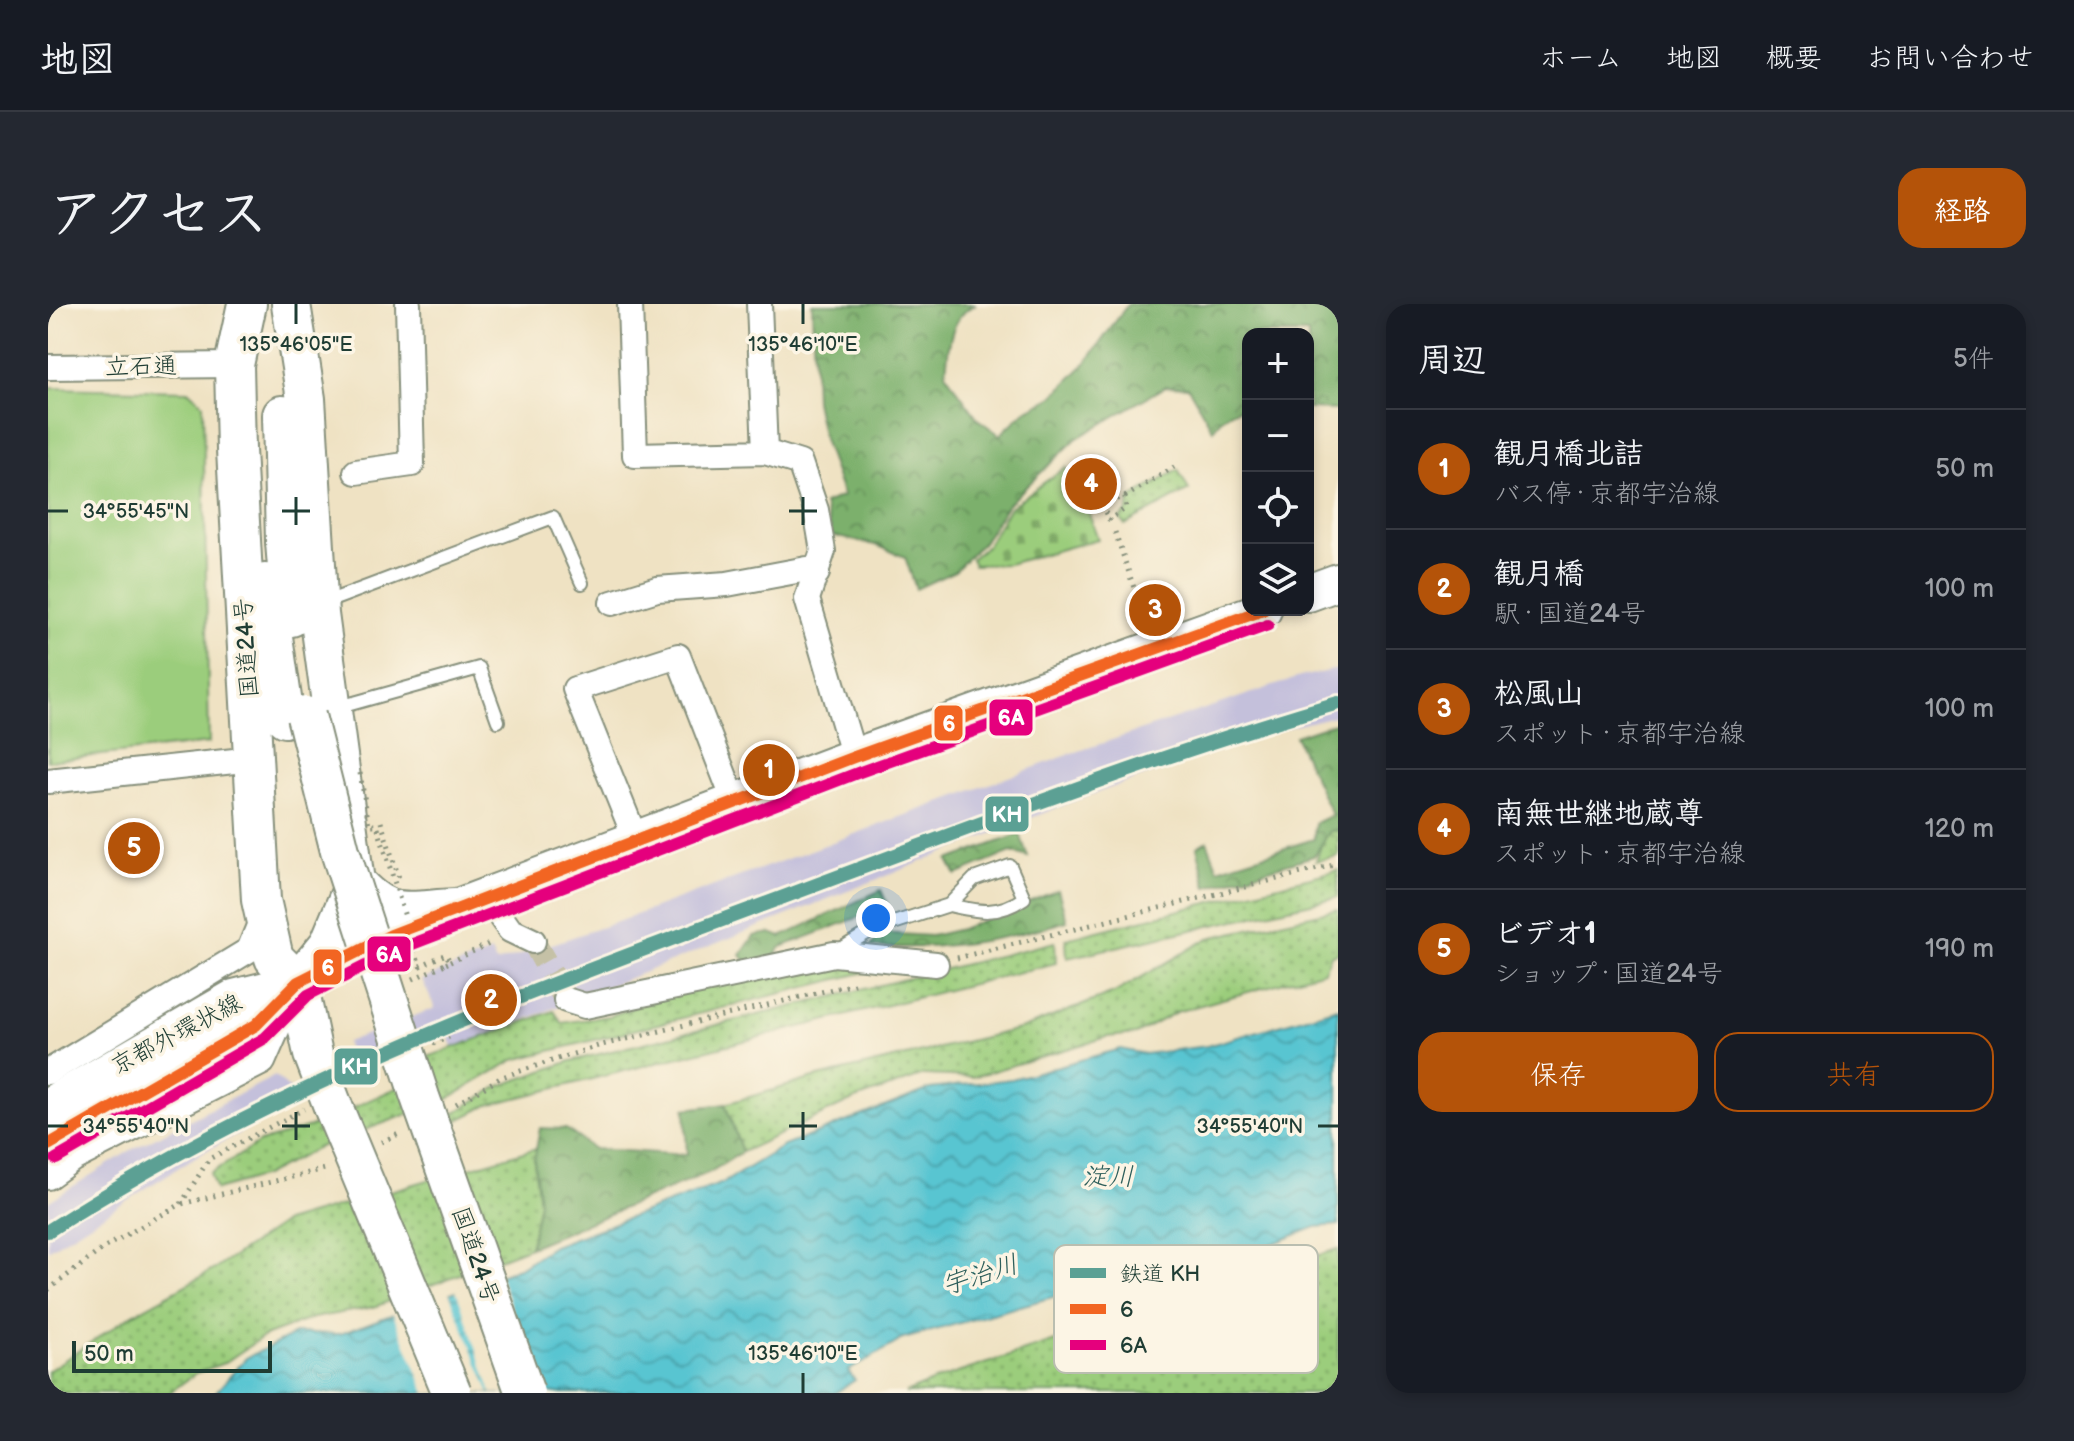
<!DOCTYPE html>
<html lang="ja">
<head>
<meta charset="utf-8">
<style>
  :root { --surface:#171b24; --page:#242831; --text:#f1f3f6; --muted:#9ea1a6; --line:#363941; --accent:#b45309 }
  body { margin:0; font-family:"Balsamiq Sans","Klee One",sans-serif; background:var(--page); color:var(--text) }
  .controls { position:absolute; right:24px; top:24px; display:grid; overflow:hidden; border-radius:16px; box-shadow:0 4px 12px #0003 }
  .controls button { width:72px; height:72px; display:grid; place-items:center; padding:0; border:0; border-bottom:2px solid var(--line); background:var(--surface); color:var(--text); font:40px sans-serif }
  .scale { position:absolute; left:24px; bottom:20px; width:200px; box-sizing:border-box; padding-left:8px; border:4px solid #1f3d34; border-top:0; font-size:22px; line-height:28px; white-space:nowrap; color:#1f3d34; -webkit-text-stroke:6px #fcf5e5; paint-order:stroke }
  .you { position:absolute; left:828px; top:614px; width:28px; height:28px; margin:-20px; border:6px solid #fff; border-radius:50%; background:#1a73e8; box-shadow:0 0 0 12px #1a73e833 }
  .badge { display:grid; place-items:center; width:52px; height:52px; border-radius:50%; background:var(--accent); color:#fff; font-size:26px; font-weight:700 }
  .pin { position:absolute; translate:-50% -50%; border:4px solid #fff; box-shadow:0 2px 8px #0006 }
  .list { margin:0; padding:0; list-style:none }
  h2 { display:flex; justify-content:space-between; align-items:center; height:104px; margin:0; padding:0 32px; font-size:34px }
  h2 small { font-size:26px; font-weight:400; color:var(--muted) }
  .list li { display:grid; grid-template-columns:52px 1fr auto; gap:24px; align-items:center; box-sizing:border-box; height:120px; padding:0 32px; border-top:2px solid var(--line) }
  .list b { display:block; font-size:30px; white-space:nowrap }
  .list p { margin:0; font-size:26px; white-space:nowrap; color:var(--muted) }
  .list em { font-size:26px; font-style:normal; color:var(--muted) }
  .actions { display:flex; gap:16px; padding:24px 32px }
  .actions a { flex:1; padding:18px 0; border:2px solid var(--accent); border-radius:24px; text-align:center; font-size:28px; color:var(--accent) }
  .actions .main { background:var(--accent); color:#fff }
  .icon { flex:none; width:44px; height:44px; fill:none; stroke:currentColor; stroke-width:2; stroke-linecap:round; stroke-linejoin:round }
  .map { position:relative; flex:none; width:1290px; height:1089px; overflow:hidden; border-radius:24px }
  header { display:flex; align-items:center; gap:48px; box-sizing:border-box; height:112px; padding:0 40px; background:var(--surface); border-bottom:2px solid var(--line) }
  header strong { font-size:38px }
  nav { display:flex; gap:44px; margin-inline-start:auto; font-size:28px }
  .intro { display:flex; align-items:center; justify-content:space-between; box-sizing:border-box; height:192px; padding:0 48px }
  h1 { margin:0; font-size:56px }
  .button { padding:20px 36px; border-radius:24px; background:var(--accent); color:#fff; font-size:28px; font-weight:700 }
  main { display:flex; gap:48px; padding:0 48px }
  aside { flex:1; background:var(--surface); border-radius:24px; box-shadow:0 4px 12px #0003 }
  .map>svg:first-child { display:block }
  .railway { fill:#c4c0db }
  .grass { fill:url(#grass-dots); stroke:#5d8558; stroke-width:2 }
  .forest { fill:url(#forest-crowns); stroke:#4e7650; stroke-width:2 }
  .cemetery { fill:url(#cemetery-stones); stroke:#5d8558; stroke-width:2 }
  .pitch { fill:#9bcd7c; stroke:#5d8558; stroke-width:2 }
  .water { fill:url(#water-waves); stroke:#3c8182; stroke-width:2 }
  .pier { fill:#efe2c3 }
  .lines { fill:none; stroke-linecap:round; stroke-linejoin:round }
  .minor-tunnel { stroke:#c5c1a6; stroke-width:24; stroke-dasharray:24 12; stroke-linecap:butt }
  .service-casing { stroke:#87907c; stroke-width:16 }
  .minor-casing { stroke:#87907c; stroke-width:28 }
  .primary-casing { stroke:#87907c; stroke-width:40 }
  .trunk-casing { stroke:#87907c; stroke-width:42 }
  .path { stroke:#87907c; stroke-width:5; stroke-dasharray:2 6; stroke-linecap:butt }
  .service { stroke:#fff; stroke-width:12 }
  .minor { stroke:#fff; stroke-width:24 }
  .primary { stroke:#fff; stroke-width:36 }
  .trunk { stroke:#fff; stroke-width:38 }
  .trunk-bridge-casing { stroke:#87907c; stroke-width:42; stroke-linecap:butt }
  .path-bridge { stroke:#87907c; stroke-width:5; stroke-dasharray:2 6; stroke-linecap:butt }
  .trunk-bridge { stroke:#fff; stroke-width:38 }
  .bus-1-casing { stroke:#fcf5e5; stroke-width:18 }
  .bus-2-casing { stroke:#fcf5e5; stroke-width:18 }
  .bus-1 { stroke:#f26522; stroke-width:12 }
  .bus-2 { stroke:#e5007d; stroke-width:12 }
  .rail-1-casing { stroke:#fcf5e5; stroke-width:20 }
  .rail-1 { stroke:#5ba094; stroke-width:14 }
  .ticks { fill:none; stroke:#1f3d34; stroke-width:3 }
  .labels { text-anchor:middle; stroke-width:7; stroke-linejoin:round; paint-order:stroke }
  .street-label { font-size:24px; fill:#1f3d34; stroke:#fcf5e5 }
  .water-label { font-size:26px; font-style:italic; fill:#2e5f5b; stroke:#fcf5e5 }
  .key { fill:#fcf5e5; stroke:#babeb0; stroke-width:2 }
  .key-label { font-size:22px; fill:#1f3d34 }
  .ticks-label { font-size:20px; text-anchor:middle; fill:#1f3d34; stroke:#fcf5e5; stroke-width:7; stroke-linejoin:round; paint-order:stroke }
  .line-badge { stroke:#fcf5e5; stroke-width:3 }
  .badge-label { font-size:22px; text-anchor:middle; font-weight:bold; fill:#fff }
</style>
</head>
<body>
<header>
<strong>地図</strong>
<nav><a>ホーム</a><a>地図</a><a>概要</a><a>お問い合わせ</a></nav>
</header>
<div class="intro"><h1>アクセス</h1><a class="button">経路</a></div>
<main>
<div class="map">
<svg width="1290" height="1089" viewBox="0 0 1290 1089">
  <defs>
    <pattern id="grass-dots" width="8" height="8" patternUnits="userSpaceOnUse" patternTransform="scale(2)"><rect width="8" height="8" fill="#9bcd7c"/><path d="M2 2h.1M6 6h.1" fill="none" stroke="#7ea866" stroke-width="1.8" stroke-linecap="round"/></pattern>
    <pattern id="forest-crowns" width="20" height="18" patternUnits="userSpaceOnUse" patternTransform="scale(2)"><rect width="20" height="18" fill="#7cb06c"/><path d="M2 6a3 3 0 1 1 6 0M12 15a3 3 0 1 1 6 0" fill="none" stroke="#65905a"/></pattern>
    <pattern id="cemetery-stones" width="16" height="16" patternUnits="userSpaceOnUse" patternTransform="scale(2)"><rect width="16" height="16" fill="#9bcd7c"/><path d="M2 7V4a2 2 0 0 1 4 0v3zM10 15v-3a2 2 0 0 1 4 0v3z" fill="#7ea866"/></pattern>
    <pattern id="water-waves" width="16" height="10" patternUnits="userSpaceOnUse" patternTransform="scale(2)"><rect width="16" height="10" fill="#59c5d1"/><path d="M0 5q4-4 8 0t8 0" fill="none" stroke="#49a1aa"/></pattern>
  </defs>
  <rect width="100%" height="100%" fill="#fcf5e5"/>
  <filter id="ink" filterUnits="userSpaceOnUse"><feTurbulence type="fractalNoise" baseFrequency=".0125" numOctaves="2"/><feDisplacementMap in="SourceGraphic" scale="16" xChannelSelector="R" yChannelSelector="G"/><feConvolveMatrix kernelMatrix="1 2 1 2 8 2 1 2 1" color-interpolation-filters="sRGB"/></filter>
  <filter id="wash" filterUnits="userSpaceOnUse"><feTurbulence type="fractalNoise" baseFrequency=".006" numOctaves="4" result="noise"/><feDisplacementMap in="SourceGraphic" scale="32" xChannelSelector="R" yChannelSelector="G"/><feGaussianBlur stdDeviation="1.8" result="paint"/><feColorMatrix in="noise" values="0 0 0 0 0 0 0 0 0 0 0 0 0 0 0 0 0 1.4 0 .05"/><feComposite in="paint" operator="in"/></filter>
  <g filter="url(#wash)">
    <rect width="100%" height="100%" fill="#efe2c3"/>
    <path class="railway" d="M1290 365V411L1227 427 1031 495 406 744 398 727 304 773 298 738 387 704 374 676 443 648 448 659 569 618 1025 449 1252 373Z
      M227 772 254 796 152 850 0 946V898L83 846Z"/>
    <path class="grass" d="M1130 166 1141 186 1077 221 1072 214 1079 208 1082 195Z
      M1290 524V552L1268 557 1278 526Z
      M1290 566V593L1019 654 1018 635Z
      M1290 605V649L1283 651 1276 667 1128 708 1088 730 1059 733 925 773 876 771 805 796 694 848 677 800 766 774 975 724 1066 689 1161 634Z
      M1007 638 1008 659 440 801 404 819 403 811 452 782 523 757Z
      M765 660 842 662 466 756 396 797 273 842 216 872 168 886 162 870 212 838 262 823 384 768 377 754 506 707 514 719 562 712 627 688Z
      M489 844 486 857 491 898 482 943 326 1003 265 1014 216 1032 176 1059 148 1069 121 1089H0V1067L85 1010 167 965 237 918Z
      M1290 945V1089H857L894 1074Z"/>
    <path class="forest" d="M764 0H928C901 12 900 45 898 70L931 116 952 131 977 107 1002 95 1037 60 1080 0H1290V106L1260 105V30H1200V103C1184 105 1173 112 1165 126L1140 83 1118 82 1028 135 960 200 935 238 907 267 868 285 857 253 828 241 784 232 776 200 795 192 775 135 767 97Z
      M1290 418V526L1282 527 1266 552 1159 583 1149 543 1159 537 1170 565 1266 535 1267 519 1284 511 1247 432Z
      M972 530 980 553 963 548 908 571 900 556Z
      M833 586 840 602 733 643 726 653 700 660 693 651 706 632 723 629 733 633Z
      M1010 586 1019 617C947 638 897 646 822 643L834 629 883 632 913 625Z
      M677 800 694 848 662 868 482 943 491 898 486 857 492 824 518 825 546 845 639 851 637 805Z"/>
    <path class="cemetery" d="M1018 163 1036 196 1050 235 960 260 926 261 923 255 939 241 962 203Z"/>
    <path class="pitch" d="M0 84 141 87 155 100 161 439 0 457Z"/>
    <path class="water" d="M1290 704V921L1268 923 1065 1001 1015 990 855 1035 800 1067 807 1076 787 1089H167L198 1054 249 1029 292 1030 473 963 505 942 675 879 736 842 882 785 964 775 1072 745 1097 750 1159 742Z"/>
    <path class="pier" d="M450 967 494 1089H444L407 983Z
      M400 986 442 1089H378L344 1007Z"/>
  </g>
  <g filter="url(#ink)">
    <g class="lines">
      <path class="minor-tunnel" d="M485 637 518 696"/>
      <defs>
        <path id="service" d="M276 299 505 213 534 279
          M288 404 431 364 450 417
          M788 648 824 626 901 601 926 575 962 562 976 594C950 612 931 608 901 601"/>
        <path id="minor" d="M582 0 587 151 717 148 752 159 768 206 775 247 759 295 806 453
          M711 0 717 148
          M0 63 186 61
          M308 168 364 160 360 0
          M564 299 609 285 679 280 759 265 769 269
          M0 477 205 455
          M588 536 527 385 630 352 687 499
          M438 592 462 626 485 637
          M518 696 537 702 786 650 888 660
          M0 768 201 646 215 612
          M0 873 25 855 215 758 243 694"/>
        <path id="primary" d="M1260 289 1290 278
          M0 802 186 694 250 678 407 604 806 453 1215 306
          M0 841 208 721 249 679"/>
        <path id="trunk" d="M199 0 186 61 188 146 213 596 226 654 250 678 265 750 286 805
          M243 0 258 95 271 310 307 578 281 640 250 678
          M234 111 237 238 243 313
          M217 279 237 414
          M307 578C342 617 359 606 407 604"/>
      </defs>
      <use href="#service" class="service-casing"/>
      <use href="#minor" class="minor-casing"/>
      <use href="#primary" class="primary-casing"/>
      <use href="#trunk" class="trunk-casing"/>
      <path class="path" d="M1077 193 1126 163
        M1050 194 1063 220
        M1053 199 1077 193 1078 204 1061 216
        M1067 228 1097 316
        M333 518 351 574
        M909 654 1290 560
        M402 658 441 640
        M365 675 397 660
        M385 740 401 733
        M306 778 333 765
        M408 800 454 773 550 742 810 679
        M333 838 353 829
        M133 900 161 855 256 805
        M0 986 57 943 133 900 277 865"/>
      <use href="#service" class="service"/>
      <use href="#minor" class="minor"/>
      <use href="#primary" class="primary"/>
      <use href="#trunk" class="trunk"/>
      <defs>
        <path id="trunk-bridge" d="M258 412 292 547 372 793 477 1089
          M286 805 404 1089"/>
      </defs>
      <use href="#trunk-bridge" class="trunk-bridge-casing"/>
      <path class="path-bridge" d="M312 469 321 521H329L372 662 398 650 402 658 397 660"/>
      <use href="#trunk-bridge" class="trunk-bridge"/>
      <defs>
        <path id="bus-1" d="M0 841 208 721 250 678 343 631 806 453 1215 306"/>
        <path id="bus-2" d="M8 855 217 734 260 691 349 646 812 468 1220 321"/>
      </defs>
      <use href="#bus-1" class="bus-1-casing"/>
      <use href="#bus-2" class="bus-2-casing"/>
      <use href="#bus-1" class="bus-1"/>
      <use href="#bus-2" class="bus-2"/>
      <defs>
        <path id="rail-1" d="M0 927C220 784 470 692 714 601 905 530 1094 456 1290 399"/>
      </defs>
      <use href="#rail-1" class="rail-1-casing"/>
      <use href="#rail-1" class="rail-1"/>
    </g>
  </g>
  <path class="ticks" d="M248 0V20M755 0V20M248 193V221M755 193V221M0 207H20M234 207H262M741 207H769M248 808V836M755 808V836M0 822H20M234 822H262M741 822H769M1270 822H1290M755 1069V1089"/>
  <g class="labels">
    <g class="street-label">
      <text transform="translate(93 62) rotate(-1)" y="8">立石通</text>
      <text transform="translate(198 344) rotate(-94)" y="8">国道24号</text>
      <text transform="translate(128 730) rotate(-28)" y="8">京都外環状線</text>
      <text transform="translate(428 951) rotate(71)" y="8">国道24号</text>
    </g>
    <g class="water-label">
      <text x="1060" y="881">淀川</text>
      <text transform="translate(932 970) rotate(-17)" y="9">宇治川</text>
    </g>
  </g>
  <rect x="1006" y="941" width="264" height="128" rx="12" class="key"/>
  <rect x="1022" y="964" width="36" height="10" fill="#5ba094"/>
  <rect x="1022" y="1000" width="36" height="10" fill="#f26522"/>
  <rect x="1022" y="1036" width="36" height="10" fill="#e5007d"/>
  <g class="key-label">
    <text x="1072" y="977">鉄道 KH</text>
    <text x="1072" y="1013">6</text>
    <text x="1072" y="1049">6A</text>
  </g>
  <g class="ticks-label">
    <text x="248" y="47">135°46'05"E</text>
    <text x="755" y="47">135°46'10"E</text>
    <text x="88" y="214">34°55'45"N</text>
    <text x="88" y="829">34°55'40"N</text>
    <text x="1202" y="829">34°55'40"N</text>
    <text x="755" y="1056">135°46'10"E</text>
  </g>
  <g class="line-badge">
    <rect x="940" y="394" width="46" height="39" rx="8" fill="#e5007d"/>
    <rect x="885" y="400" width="31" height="38" rx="8" fill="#f26522"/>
    <rect x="936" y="491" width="46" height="38" rx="8" fill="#5ba094"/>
    <rect x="318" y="631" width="46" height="38" rx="8" fill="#e5007d"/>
    <rect x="264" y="644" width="31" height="38" rx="8" fill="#f26522"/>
    <rect x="285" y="743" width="46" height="39" rx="8" fill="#5ba094"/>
  </g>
  <g class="badge-label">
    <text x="963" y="421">6A</text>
    <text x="901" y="427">6</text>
    <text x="959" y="518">KH</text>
    <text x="341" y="658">6A</text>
    <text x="280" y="671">6</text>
    <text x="308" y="770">KH</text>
  </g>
</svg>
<div class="controls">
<button>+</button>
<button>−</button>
<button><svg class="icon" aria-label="locate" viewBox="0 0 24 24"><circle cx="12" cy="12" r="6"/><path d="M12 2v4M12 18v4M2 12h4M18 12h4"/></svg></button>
<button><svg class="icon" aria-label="layers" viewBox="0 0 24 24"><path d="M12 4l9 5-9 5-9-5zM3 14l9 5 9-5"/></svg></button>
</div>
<div class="scale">50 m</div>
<div class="you"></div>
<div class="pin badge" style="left:721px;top:466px">1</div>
<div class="pin badge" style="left:443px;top:696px">2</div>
<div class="pin badge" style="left:1107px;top:306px">3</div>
<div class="pin badge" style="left:1043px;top:180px">4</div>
<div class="pin badge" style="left:86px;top:544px">5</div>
</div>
<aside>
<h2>周辺<small>5件</small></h2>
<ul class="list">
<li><span class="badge">1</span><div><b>観月橋北詰</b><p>バス停 · 京都宇治線</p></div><em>50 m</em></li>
<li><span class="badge">2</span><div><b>観月橋</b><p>駅 · 国道24号</p></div><em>100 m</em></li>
<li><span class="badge">3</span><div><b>松風山</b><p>スポット · 京都宇治線</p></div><em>100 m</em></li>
<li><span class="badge">4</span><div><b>南無世継地蔵尊</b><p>スポット · 京都宇治線</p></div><em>120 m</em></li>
<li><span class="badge">5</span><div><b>ビデオ1</b><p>ショップ · 国道24号</p></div><em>190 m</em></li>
</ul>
<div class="actions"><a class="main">保存</a><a>共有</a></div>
</aside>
</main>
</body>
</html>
